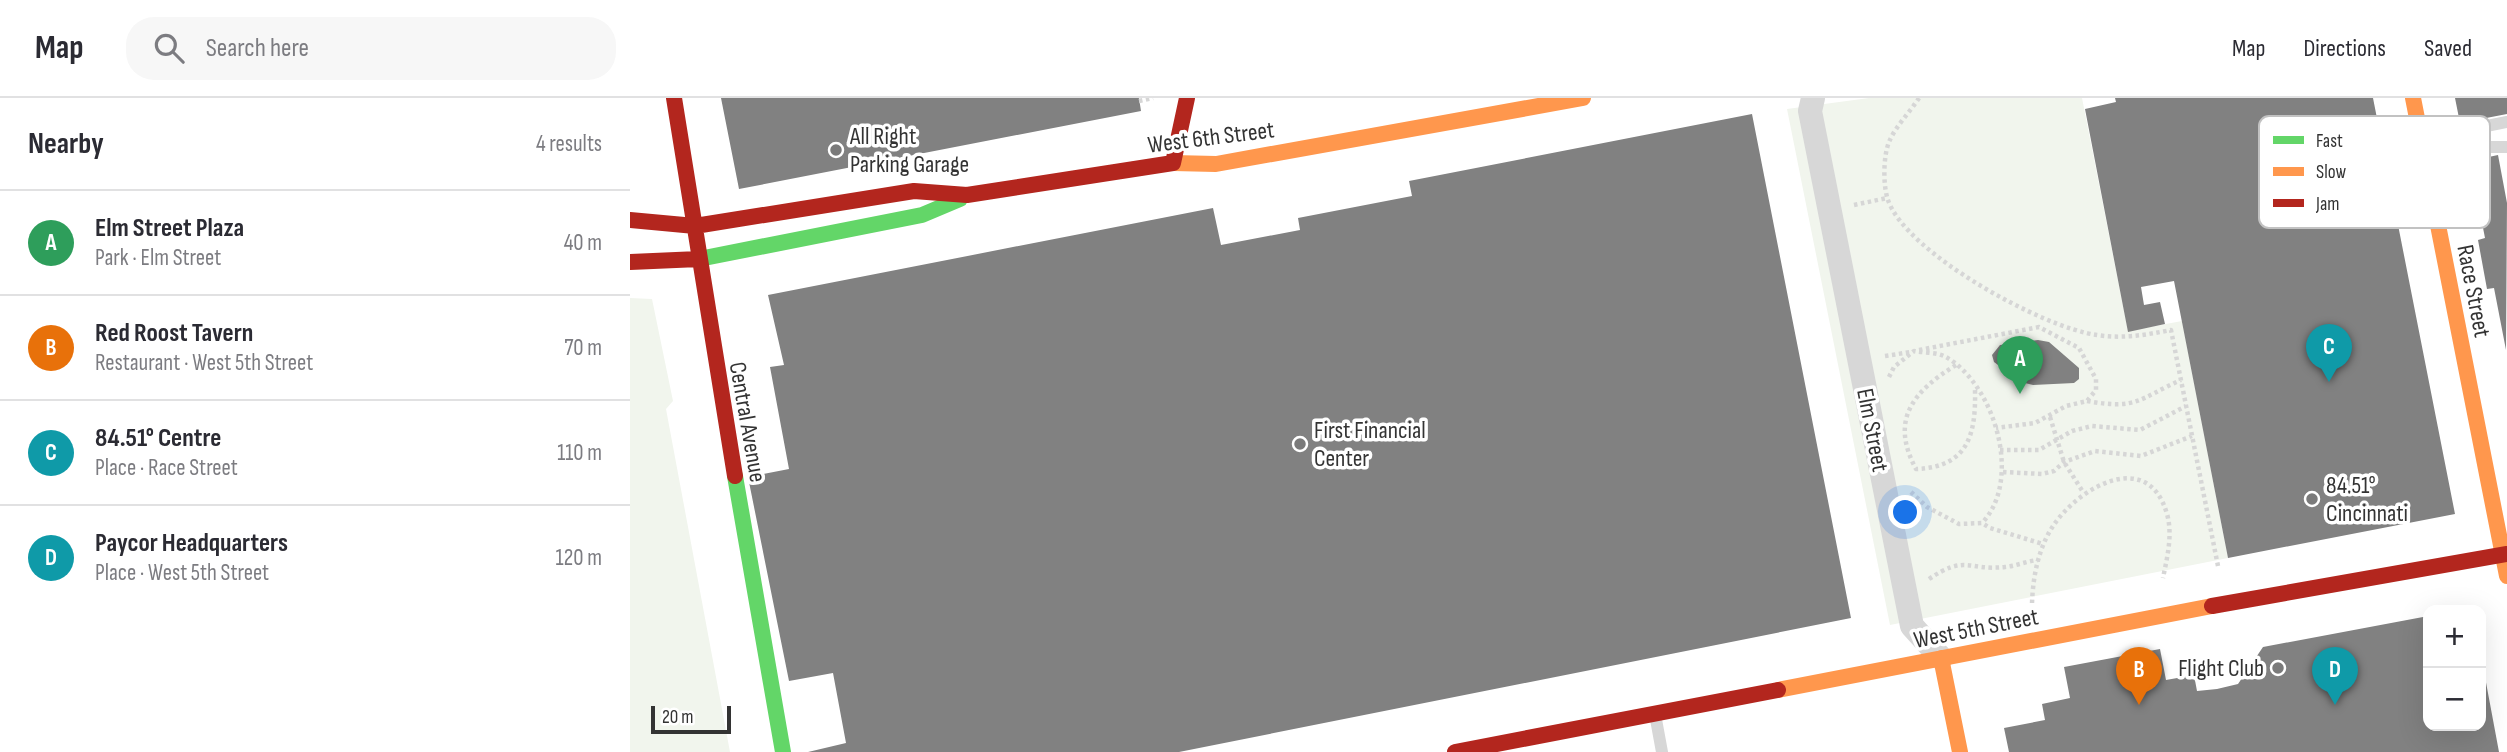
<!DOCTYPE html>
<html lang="en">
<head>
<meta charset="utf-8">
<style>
  :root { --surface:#fff; --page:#f7f7f7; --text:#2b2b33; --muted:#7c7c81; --line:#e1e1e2; --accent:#7a7a7a }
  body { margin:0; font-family:"Sofia Sans Condensed",sans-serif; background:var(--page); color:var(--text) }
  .controls { position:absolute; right:21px; bottom:21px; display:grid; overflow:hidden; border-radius:14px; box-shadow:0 7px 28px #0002 }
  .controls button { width:63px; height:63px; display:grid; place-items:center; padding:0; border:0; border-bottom:2px solid var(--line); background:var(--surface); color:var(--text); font:35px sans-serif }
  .scale { position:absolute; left:21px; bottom:18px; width:80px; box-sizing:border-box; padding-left:7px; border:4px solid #333; border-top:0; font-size:19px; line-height:24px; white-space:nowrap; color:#333; -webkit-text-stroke:5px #fff; paint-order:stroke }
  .you { position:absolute; left:1276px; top:415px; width:24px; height:24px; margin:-18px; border:5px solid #fff; border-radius:50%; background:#1a73e8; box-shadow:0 0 0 10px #1a73e833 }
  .badge { display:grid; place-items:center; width:46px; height:46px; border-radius:50%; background:var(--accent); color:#fff; font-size:23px; font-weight:700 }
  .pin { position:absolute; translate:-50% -58px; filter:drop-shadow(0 2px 4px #0008) }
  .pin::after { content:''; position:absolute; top:37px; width:24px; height:21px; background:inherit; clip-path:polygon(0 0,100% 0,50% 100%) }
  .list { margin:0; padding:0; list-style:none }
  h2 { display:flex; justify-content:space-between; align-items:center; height:91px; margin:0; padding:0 28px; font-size:30px }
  h2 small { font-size:23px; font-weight:400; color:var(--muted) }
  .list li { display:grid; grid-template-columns:46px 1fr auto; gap:21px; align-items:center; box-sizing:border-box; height:105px; padding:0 28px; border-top:2px solid var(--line) }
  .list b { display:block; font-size:26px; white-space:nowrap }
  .list p { margin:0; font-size:23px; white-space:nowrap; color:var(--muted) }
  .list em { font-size:23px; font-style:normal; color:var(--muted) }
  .icon { flex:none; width:38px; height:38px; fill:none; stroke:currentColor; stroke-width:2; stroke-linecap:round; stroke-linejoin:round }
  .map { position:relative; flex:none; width:1877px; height:654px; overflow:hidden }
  header { display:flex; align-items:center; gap:42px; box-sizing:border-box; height:98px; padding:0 35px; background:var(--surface); border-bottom:2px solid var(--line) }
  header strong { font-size:33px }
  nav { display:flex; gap:38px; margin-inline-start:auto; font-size:24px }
  .search { width:490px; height:63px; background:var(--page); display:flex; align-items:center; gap:18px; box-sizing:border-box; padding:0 24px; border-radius:28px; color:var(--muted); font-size:26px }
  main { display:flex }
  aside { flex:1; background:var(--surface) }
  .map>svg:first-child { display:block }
  .green { fill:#f1f5ed }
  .building { fill:#818181 }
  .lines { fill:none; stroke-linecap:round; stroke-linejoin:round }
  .path { stroke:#d6d6d6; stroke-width:4.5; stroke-dasharray:3.5 3.5; stroke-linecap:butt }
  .lane { stroke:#d7d7d7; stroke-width:12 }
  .street { stroke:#d7d7d7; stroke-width:24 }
  .fast { stroke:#63d668; stroke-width:16 }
  .slow { stroke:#ff974d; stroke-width:16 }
  .jam { stroke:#b3261e; stroke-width:16 }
  .poi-dot { fill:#7a7a7a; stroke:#fff; stroke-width:2.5 }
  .labels { text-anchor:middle; stroke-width:7; stroke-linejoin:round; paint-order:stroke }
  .poi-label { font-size:24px; fill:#333; stroke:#fff; text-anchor:start }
  .street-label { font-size:24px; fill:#333; stroke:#fff }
  .key { fill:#fff; stroke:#c2c2c2; stroke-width:2 }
  .key-label { font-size:19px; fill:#333 }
</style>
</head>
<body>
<header>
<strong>Map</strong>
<div class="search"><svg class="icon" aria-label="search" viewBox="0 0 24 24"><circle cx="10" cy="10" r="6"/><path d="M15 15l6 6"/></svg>Search here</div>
<nav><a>Map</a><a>Directions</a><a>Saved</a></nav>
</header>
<main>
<aside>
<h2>Nearby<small>4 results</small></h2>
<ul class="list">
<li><span class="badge" style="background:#2e9e5b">A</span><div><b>Elm Street Plaza</b><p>Park · Elm Street</p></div><em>40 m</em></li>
<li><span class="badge" style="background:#e8710a">B</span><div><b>Red Roost Tavern</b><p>Restaurant · West 5th Street</p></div><em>70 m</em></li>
<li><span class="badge" style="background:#0f9aa8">C</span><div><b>84.51° Centre</b><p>Place · Race Street</p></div><em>110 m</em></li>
<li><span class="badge" style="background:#0f9aa8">D</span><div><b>Paycor Headquarters</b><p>Place · West 5th Street</p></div><em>120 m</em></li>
</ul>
</aside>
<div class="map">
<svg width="1877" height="654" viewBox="0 0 1877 654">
  <rect width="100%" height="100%" fill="#fff"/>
  <path class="green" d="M1239 0H1452L1498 233 1552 223 1598 460 1260 527 1157 11Z
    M0 200 22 201 43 303 36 311 100 654H0Z"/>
  <path class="building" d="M91 0H509L511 13 109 91Z
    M1485 0H1743L1825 416 1598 460 1544 183 1511 189 1514 207 1530 204 1535 226 1498 234 1455 11 1486 4Z
    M1825 0H1877V16L1830 25Z
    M1122 16 1221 520 549 654H178L216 645 203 575 159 583 118 379 159 371 140 269 154 267 138 197 583 110 591 147 670 132 668 120 782 98 779 83Z
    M1868 57 1877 105 1876 252 1864 190 1857 191 1848 142 1855 140 1840 63Z
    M1408 242 1419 244 1449 270V281L1444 285 1403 287 1391 284 1364 264 1362 257 1370 247Z
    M1793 519 1798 522V628H1851L1852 563 1869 654H1379L1374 630 1415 622 1412 606 1440 600 1434 569 1530 551 1536 582 1564 577 1567 593 1587 591 1608 586 1633 549Z"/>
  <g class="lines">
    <path class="path" d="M1289 0C1280 14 1265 29 1259 44 1253 59 1253 88 1258 102 1276 155 1413 230 1467 237 1493 241 1515 237 1541 232L1588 468
      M509 3 523 0
      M1224 107 1257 100
      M1289 252 1409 229 1449 250 1466 281V292L1457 303 1436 308 1405 325 1366 330
      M1255 258 1281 254
      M1326 267C1284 293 1259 321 1286 371 1338 369 1346 337 1345 292
      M1259 279 1264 269 1284 253C1294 255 1307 254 1316 259 1365 287 1393 382 1352 425
      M1457 303C1508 312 1508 301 1551 282
      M1420 319 1434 364 1453 394
      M1370 352H1409L1442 333 1462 328 1510 332 1556 308
      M1373 374 1412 376 1424 373 1434 364 1465 353 1511 358 1562 338
      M1281 394 1297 409 1329 426 1352 425 1360 430 1413 446
      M1299 481C1336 456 1338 473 1375 469 1386 468 1397 463 1408 462
      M1402 505C1403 479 1408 451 1423 428 1448 390 1518 349 1537 416 1543 437 1537 460 1533 480"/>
    <path class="lane" d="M1792 41 1877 24
      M1795 58 1844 49H1877
      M1025 616 1032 654"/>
    <path class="street" d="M1183 0 1180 13 1282 528 1311 560"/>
    <path class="fast" d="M69 161 292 117 330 101
      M105 378 153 654"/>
    <path class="slow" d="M1783 0 1877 478
      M543 65 586 66 953 0
      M1311 560 1330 654
      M1148 592 1582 508"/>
    <path class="jam" d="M44 0 105 378
      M0 122 65 128
      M65 128 284 93 337 97 543 65 557 0
      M0 164 69 161
      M1582 508 1877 456
      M825 654 1148 592"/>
  </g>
  <g class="poi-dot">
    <circle cx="206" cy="52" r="7"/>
    <circle cx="670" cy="346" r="7"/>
    <circle cx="1682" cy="401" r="7"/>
    <circle cx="1648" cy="570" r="7"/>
  </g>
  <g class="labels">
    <g class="poi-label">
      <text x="220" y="46">All Right<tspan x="220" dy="28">Parking Garage</tspan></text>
      <text x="684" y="340">First Financial<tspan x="684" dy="28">Center</tspan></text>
      <text x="1696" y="395">84.51°<tspan x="1696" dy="28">Cincinnati</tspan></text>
      <text x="1634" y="578" text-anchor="end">Flight Club</text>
    </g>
    <g class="street-label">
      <text transform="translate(581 39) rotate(-7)" y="8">West 6th Street</text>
      <text transform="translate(1844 193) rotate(79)" y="8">Race Street</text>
      <text transform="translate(118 324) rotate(80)" y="8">Central Avenue</text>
      <text transform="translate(1243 332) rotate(79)" y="8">Elm Street</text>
      <text transform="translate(1346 530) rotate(-11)" y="8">West 5th Street</text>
    </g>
  </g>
  <rect x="1629" y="18" width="231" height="112" rx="10" class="key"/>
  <rect x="1643" y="38" width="31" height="8" fill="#63d668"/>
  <rect x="1643" y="69" width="31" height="9" fill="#ff974d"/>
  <rect x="1643" y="101" width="31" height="8" fill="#b3261e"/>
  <g class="key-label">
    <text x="1686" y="49">Fast</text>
    <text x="1686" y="80">Slow</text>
    <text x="1686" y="112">Jam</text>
  </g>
</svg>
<div class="controls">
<button>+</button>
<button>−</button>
</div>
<div class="scale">20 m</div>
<div class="you"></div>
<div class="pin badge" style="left:1390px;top:296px;background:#2e9e5b">A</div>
<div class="pin badge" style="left:1509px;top:607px;background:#e8710a">B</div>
<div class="pin badge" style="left:1699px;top:284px;background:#0f9aa8">C</div>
<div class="pin badge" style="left:1705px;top:607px;background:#0f9aa8">D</div>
</div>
</main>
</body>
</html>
